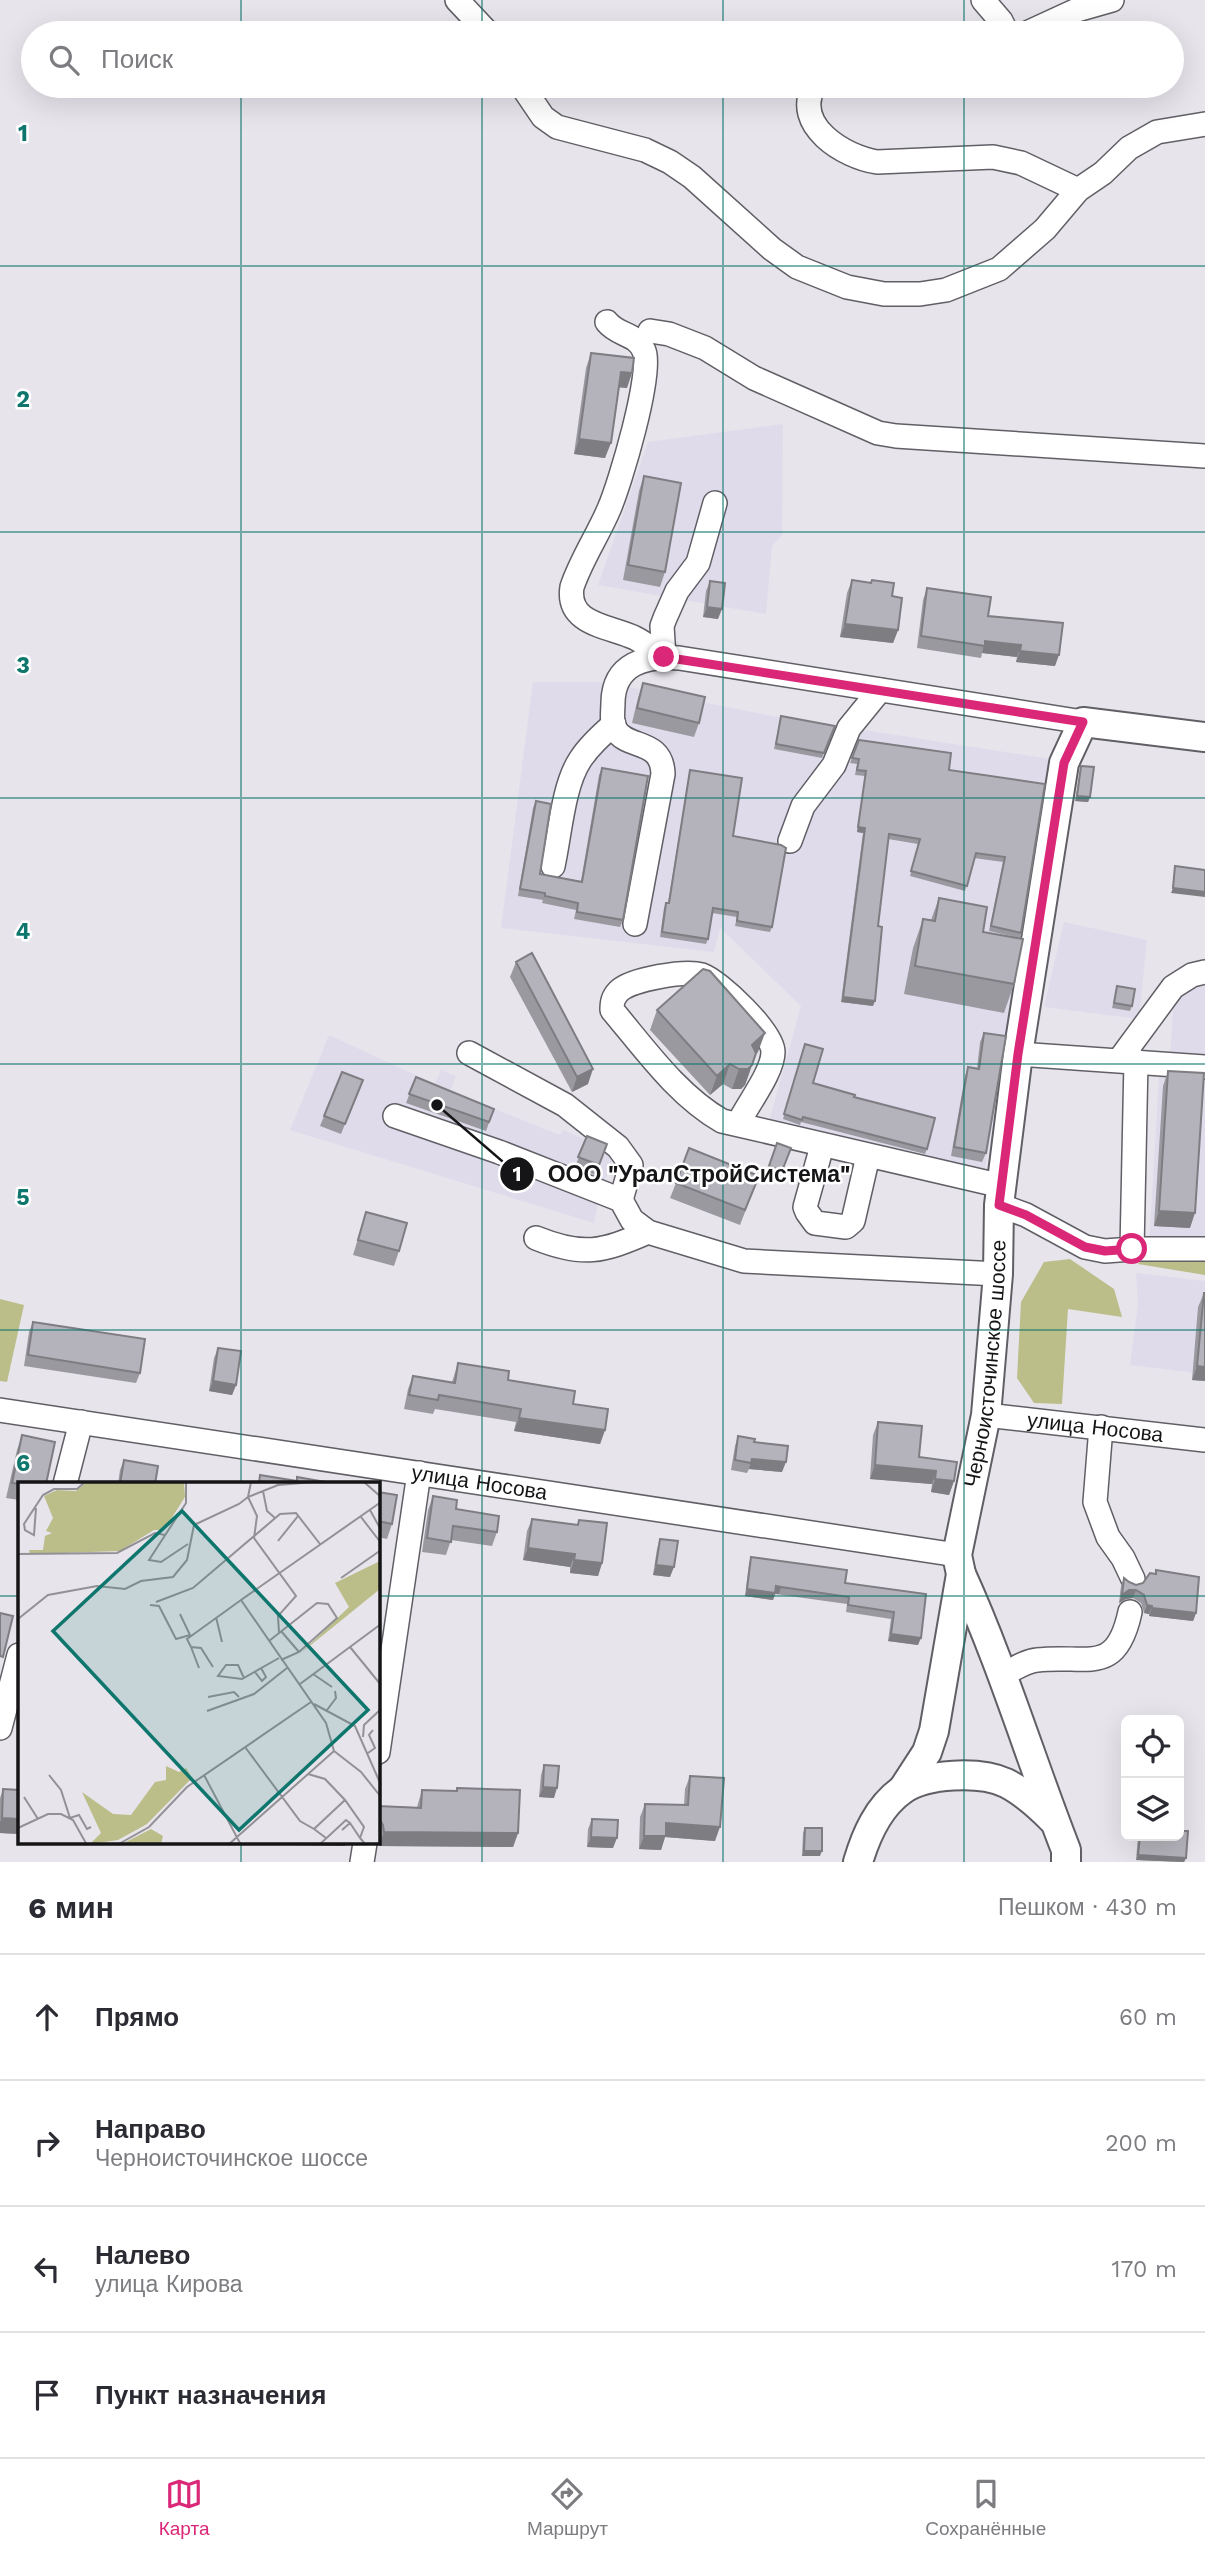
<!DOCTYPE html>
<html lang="ru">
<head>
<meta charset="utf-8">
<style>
  :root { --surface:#fff; --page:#f2f2f3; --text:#2b2b33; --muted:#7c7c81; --line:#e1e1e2; --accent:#db2777 }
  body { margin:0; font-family:"Work Sans",sans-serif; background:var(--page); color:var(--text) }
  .controls { position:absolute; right:21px; bottom:21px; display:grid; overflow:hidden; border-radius:10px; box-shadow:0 7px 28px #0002 }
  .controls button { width:63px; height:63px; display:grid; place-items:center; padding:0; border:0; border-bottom:2px solid var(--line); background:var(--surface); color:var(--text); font:35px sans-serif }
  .stop { position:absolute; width:21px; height:21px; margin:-16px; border:5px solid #db2777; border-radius:50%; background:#fff }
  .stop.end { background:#db2777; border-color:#fff; box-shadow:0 2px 7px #0008 }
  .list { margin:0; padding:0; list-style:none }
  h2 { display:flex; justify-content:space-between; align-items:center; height:91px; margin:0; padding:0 28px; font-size:30px }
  h2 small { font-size:23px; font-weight:400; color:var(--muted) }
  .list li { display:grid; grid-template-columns:46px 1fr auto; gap:21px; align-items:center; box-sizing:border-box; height:126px; padding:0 28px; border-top:2px solid var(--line) }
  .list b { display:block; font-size:26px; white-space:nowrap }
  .list p { margin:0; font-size:23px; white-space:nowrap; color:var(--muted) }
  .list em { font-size:23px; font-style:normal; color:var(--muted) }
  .icon { flex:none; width:38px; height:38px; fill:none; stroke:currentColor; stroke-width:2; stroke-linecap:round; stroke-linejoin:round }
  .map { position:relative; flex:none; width:1205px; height:1862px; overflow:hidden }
  .search { position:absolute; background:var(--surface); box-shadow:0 7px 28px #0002; left:21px; right:21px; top:21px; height:77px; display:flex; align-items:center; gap:18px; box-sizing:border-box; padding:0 24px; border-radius:38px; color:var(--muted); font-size:26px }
  .sheet { height:595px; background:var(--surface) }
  nav { display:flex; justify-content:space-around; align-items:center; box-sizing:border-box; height:98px; border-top:2px solid var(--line); background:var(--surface); font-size:19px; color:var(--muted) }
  nav a { display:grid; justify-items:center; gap:4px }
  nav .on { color:var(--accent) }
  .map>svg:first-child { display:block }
  .built { fill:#e0dbeb }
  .green { fill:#bbbe89 }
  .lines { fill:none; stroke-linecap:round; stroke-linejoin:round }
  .minor-casing { stroke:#615f66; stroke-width:26 }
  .major-casing { stroke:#615f66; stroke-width:32 }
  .minor { stroke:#fff; stroke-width:23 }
  .major { stroke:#fff; stroke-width:28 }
  .wall { fill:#9b99a0 }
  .shaded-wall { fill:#7e7d82 }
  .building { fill:#b4b2ba; stroke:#7e7d82; stroke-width:2 }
  .route { stroke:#db2777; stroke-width:9 }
  .grid { fill:none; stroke:#0f766e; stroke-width:2; stroke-opacity:0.55 }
  .labels { text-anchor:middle; stroke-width:5; stroke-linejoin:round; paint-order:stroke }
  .street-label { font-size:21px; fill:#151416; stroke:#fff }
  .inset-road { fill:none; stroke:#939196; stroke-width:2 }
  .view { fill:#0f766e; fill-opacity:0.15; stroke:#0f766e; stroke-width:3.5 }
  .inset-edge { fill:none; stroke:#151416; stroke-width:3.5 }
  .grid-label { font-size:23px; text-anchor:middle; font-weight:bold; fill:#0f766e; stroke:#fff; stroke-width:5; stroke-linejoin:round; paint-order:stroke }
  .leader { fill:none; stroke:#151416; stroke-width:2.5 }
  .callout-dot { fill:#151416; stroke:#fff; stroke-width:2.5 }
  .mark-label { font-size:21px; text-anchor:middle; font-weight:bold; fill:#fff }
  .callout-label { font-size:23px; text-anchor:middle; font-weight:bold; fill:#151416; stroke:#fff; stroke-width:5; stroke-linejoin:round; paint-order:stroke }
</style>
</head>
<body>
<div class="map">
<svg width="1205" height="1862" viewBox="0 0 1205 1862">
  <rect width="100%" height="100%" fill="#e7e4ec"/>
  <path class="built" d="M783 424 782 535 772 546 766 614 598 585 648 442Z
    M533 682H604L767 715 1056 760 984 1174 768 1125 801 1006 720 928 714 952 501 928Z
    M1064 922 1147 940 1139 1019 1044 1007Z
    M1189 982 1205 984V1249L1149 1246 1159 1077 1169 1076 1174 993Z
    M329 1035 435 1084 441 1070 456 1076 450 1091 560 1135 563 1130 615 1152 600 1193 594 1223 290 1130Z
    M1136 1273 1205 1281V1374L1130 1365 1138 1304Z"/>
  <path class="green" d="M1147 1252 1205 1254V1275L1138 1264Z
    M1070 1259 1114 1289 1122 1317 1068 1309 1062 1404 1034 1403 1017 1378 1021 1302 1044 1262Z
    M0 1299 24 1305 7 1382 0 1381Z"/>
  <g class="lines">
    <defs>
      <g id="minor">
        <path d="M457 0 488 33"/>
        <path d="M983 0 1001 21 1007 33"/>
        <path d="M1027 33 1077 10 1112 0"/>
        <path d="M522 86 543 117 557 127 645 150 670 162 692 177 772 249 797 267 847 287 884 294H920L946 290 999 269 1045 229 1078 190 1103 173 1129 148 1157 132 1205 124"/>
        <path d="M814 86C792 125 844 157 877 162L993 157 1021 163 1078 190"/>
        <path d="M607 322C618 336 637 333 644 351 653 373 620 484 609 509 598 535 581 560 572 587 566 625 610 626 635 638 645 643 655 651 664 657L662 626 665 618 677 591 698 563 715 503"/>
        <path d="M650 331 669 334 705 348 754 378 878 433 896 436 1205 456"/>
        <path d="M790 841 803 806 834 765 849 728 880 690"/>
        <path d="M553 866C560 834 563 786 580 760 589 746 601 735 614 724"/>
        <path d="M635 924 663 774C662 738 627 750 615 729 611 722 613 710 613 702 614 664 645 655 679 658L1083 722"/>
        <path d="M469 1053 565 1105 618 1147 631 1165 621 1200"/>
        <path d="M1018 1054 1205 1067"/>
        <path d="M1120 1059 1173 987 1192 975 1205 972"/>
        <path d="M395 1116 499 1152 621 1200 632 1220 648 1232 744 1261 998 1274"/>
        <path d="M738 1124C747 1105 773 1072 773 1052 773 1032 719 981 702 975 685 970 632 979 619 991 613 997 612 1002 612 1010 645 1049 677 1095 722 1121L1002 1186"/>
        <path d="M822 1146 805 1207 807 1212 815 1223 846 1227 853 1221 868 1156"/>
        <path d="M999 1205 1026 1215 1085 1247 1105 1251 1132 1249 1136 1061"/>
        <path d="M536 1238C583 1257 602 1252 648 1232"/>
        <path d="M1132 1249H1205"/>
        <path id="s1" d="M0 1410 957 1555"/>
        <path id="s2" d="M986 1415 1205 1440"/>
        <path d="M1101 1427 1095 1502 1108 1537 1123 1558 1133 1579"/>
        <path d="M65 1484 81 1422"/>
        <path d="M1002 1675C1013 1670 1025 1661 1037 1660 1087 1654 1116 1677 1130 1612"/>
        <path d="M0 1728 19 1655"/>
        <path d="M378 1752 419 1473"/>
        <path d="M362 1862 365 1843"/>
      </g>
      <g id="major">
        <path d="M961 1574C1002 1664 1030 1758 1066 1850V1862"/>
        <path id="s3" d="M903 1789 927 1752 934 1731 961 1574 957 1555 986 1415 998 1274 999 1205 1018 1054 1064 763 1083 722 1205 737"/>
        <path d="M858 1862C866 1835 878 1807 902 1790 926 1773 980 1771 1006 1783 1024 1792 1038 1805 1052 1819"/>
      </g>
    </defs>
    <use href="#minor" class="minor-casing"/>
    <use href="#major" class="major-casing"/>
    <use href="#minor" class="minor"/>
    <use href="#major" class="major"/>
  </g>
  <path class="wall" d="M591 353 627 388 619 387 605 458 574 454 586 368Z
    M644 476 665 572 660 587 623 580 639 491Z
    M852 580 871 583 872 580 892 596 898 630 893 643 840 637 847 593Z
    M710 581 718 619 703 617 706 591Z
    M927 588 988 616 1055 666 1016 662 1017 657 982 653 981 658 917 648 923 600Z
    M643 683 699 723 694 737 632 723 638 698Z
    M781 716 835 726 822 758 774 749Z
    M859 740 949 770 1045 784 1021 933 1020 938 989 931 1003 862 974 858 965 891 910 876 918 844 888 839 878 926 873 1006 841 1002 863 833 857 832 865 776 855 775 857 764 850 763Z
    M1081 766 1090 797 1088 802 1075 801 1080 771Z
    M602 768 623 920 620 927 574 919 576 910 542 903 543 900 518 896 533 808 536 801 540 874 581 881 599 775Z
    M690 770 733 836 772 927 770 932 735 926 737 917 712 913 708 939 706 944 660 937 664 908 666 903H668L689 775Z
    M939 898 983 932 1014 984 1004 1013 904 994 913 948 923 919 931 920Z
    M516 962 588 1084 572 1092 510 977Z
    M1117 986 1132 1006 1130 1011 1112 1008Z
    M657 1010 758 1052 756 1054 745 1085 741 1089H732L723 1084 710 1095 650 1030Z
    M984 1033 986 1153 982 1162 951 1156 965 1076 968 1067 977 1069 980 1042Z
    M805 1044 813 1083 854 1097 927 1149 925 1154 801 1122 800 1125 783 1119Z
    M1168 1071 1190 1228 1154 1226 1163 1086Z
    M342 1072 363 1080 341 1134 320 1126Z
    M416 1077 494 1109 486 1131 406 1103Z
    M587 1136 607 1144 595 1175 575 1167Z
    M777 1143 791 1148 779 1181 765 1176Z
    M759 1176 740 1225 670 1198 676 1183Z
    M366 1212 399 1251 394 1266 353 1255Z
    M1204 1293 1205 1381 1192 1380 1198 1307Z
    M33 1322 140 1373 136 1383 24 1366 29 1332Z
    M218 1348 236 1385 232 1395 209 1391 214 1358Z
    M458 1363 573 1404 605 1430 600 1444 514 1431 516 1422 435 1409 433 1414 404 1409 408 1389 413 1376 452 1382Z
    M878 1422 919 1457 954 1481 949 1495 931 1492 932 1484 870 1479 873 1435Z
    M22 1435 19 1484V1500L6 1498 17 1450Z
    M738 1436 754 1442 782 1472 749 1469 747 1473 731 1470 735 1446Z
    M124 1460 155 1484H118L120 1470Z
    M378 1492 392 1524 387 1539 378 1537Z
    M433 1496 497 1532 492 1546 451 1540 446 1555 422 1552 428 1510Z
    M532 1519 577 1525 579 1520 602 1563 598 1576 570 1573V1567L523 1560 527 1531Z
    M660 1539 670 1577 653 1575 657 1549Z
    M751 1557 845 1583 926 1594 918 1645 888 1641 891 1619 846 1612 847 1604 775 1594 773 1600 745 1596 749 1564Z
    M1156 1570 1196 1613 1193 1621 1149 1616V1614L1144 1613 1141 1603 1133 1598 1126 1599 1119 1603 1121 1586 1124 1578 1129 1582 1136 1585 1143 1583 1155 1574Z
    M544 1765 554 1798 539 1797 541 1775Z
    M690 1776 715 1841 665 1837 661 1850 639 1849 640 1817 645 1804 684 1805 685 1789Z
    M457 1788 518 1833 513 1847 379 1846 378 1810 379 1806 417 1807 422 1790 456 1791Z
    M3 1789 19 1834 0 1833V1798Z
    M592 1819 613 1848 587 1847 588 1829Z
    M805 1828 820 1856H802L803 1833Z
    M1138 1836H1179L1186 1858 1184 1862 1136 1860Z"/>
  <path class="shaded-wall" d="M621 372 632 373 627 388 615 387Z
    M579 439 611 443 605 458 574 454Z
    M707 607 722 609 718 619 703 617Z
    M845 624 898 630 893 643 840 637Z
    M985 641 1021 645 1017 657 982 653Z
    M1020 651 1059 655 1055 666 1016 662Z
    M1077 796 1090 797 1088 802 1075 801Z
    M858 827 865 828 863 833 857 832Z
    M1173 888 1205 892V897L1171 893Z
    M843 997 875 1001 873 1006 841 1002Z
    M765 1033 758 1052 745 1064 752 1045Z
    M730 1064 723 1084 710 1095 717 1076Z
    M752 1065 745 1085 741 1089H732L739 1069Z
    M593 1069 588 1084 572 1092 577 1077Z
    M1159 1211 1195 1213 1190 1228 1154 1226Z
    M1197 1366 1205 1367V1381L1192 1380Z
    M213 1381 236 1385 232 1395 209 1391Z
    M519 1418 605 1430 600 1444 514 1431Z
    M752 1459 786 1462 782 1472 749 1469Z
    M875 1465 936 1471 932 1484 870 1479Z
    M935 1479 954 1481 949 1495 931 1492Z
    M528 1548 575 1554 570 1567 523 1560Z
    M574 1560 602 1563 598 1576 570 1573Z
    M656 1565 674 1567 670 1577 653 1575Z
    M776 1586 781 1587 779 1594H775L773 1600 745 1596 747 1589Z
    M1129 1590H1136L1133 1598 1126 1599 1119 1603 1122 1595Z
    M1147 1605 1152 1606 1149 1614 1144 1613Z
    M1152 1608 1196 1613 1193 1621 1149 1616Z
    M891 1634 921 1638 918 1645 888 1641Z
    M543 1787 557 1788 554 1798 539 1797Z
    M2 1818 19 1819V1834L0 1833V1822Z
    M666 1823 720 1827 715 1841 665 1837 661 1850 639 1849 644 1836Z
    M384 1832 518 1833 513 1847 379 1846Z
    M591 1837 617 1838 613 1848 587 1847Z
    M125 1843H153L152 1844Z
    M199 1843H346L345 1846Z
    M804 1851H822L820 1856H802Z
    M1138 1855 1186 1858 1184 1862 1136 1860Z"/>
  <path class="building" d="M591 353 634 358 632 373 621 372 611 443 579 439Z
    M644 476 681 483 665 572 628 565Z
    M852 580 871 583 872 580 894 583 892 596 902 598 898 630 845 624Z
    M710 581 725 583 722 609 707 607Z
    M927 588 991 597 988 616 1063 623 1059 655 1020 651 1021 645 985 641V646L921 636Z
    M643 683 705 697 699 723 637 708Z
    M781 716 835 726 824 753 776 744Z
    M859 740 951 753 949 770 1045 784 1021 933 991 926 1005 857 976 853 967 886 911 871 920 839 889 834 878 926 882 927 875 1001 843 997 865 828 858 827 866 771 857 770 859 759 852 758Z
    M1081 766 1094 767 1090 797 1077 796Z
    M602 768 648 776 623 920 577 912 578 903 545 896V893L520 889 536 801 551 804 540 874 582 882Z
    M690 770 742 778 733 836 781 845 786 848 772 927 737 921 738 912 713 908 708 939 662 932 666 903H669Z
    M1175 866 1205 870V892L1173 888Z
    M939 898 987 907 983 932 1023 939 1014 984 915 966 923 919 935 921Z
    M532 953 593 1069 577 1077 516 962Z
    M703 969 710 971 765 1033 752 1045 756 1053 752 1065 748 1069H739L730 1064 717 1076 657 1010Z
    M1117 986 1135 989 1132 1006 1114 1003Z
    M984 1033 1006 1036 986 1153 954 1147 968 1067 979 1069Z
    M805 1044 823 1049 813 1083 855 1095 854 1097 935 1118 927 1149 803 1117 802 1120 784 1114Z
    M1168 1071 1204 1073 1195 1213 1159 1211Z
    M342 1072 363 1080 345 1124 324 1116Z
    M416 1077 494 1109 489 1122 409 1094Z
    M587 1136 607 1144 599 1165 578 1157Z
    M777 1143 791 1148 782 1171 769 1166Z
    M689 1148 759 1176 745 1210 676 1183Z
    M366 1212 407 1223 399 1251 358 1240Z
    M1204 1293H1205V1367L1197 1366Z
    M33 1322 145 1339 140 1373 28 1355Z
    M218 1348 241 1351 236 1385 213 1381Z
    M458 1363 509 1371 508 1380 575 1391 573 1404 608 1409 605 1430 519 1418 521 1409 439 1395 438 1400 409 1395 413 1376 455 1383Z
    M878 1422 922 1426 919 1457 957 1462 954 1481 935 1479 936 1471 875 1465Z
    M22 1435 55 1442 46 1484H19L12 1483Z
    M738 1436 755 1439 754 1442 788 1446 786 1462 752 1459 751 1463 735 1460Z
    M124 1460 158 1466 155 1484H120Z
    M260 1475 297 1481V1477L326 1482V1484H259Z
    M378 1492 397 1495 392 1524 378 1521Z
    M433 1496 457 1500 456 1509 499 1516 497 1532 453 1526 451 1542 427 1538Z
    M532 1519 578 1525 579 1520 607 1523 602 1563 574 1560 575 1554 528 1548Z
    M660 1539 678 1541 674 1567 656 1565Z
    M751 1557 847 1570 845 1583 926 1594 921 1638 891 1634 894 1612 848 1605 849 1597 781 1587 776 1586 775 1593 747 1589Z
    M1156 1570 1199 1577 1196 1613 1152 1608V1606L1147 1605 1144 1595 1136 1590H1129L1122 1595 1124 1578 1129 1582 1136 1585 1143 1583 1150 1573 1156 1574Z
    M0 1613 13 1616 3 1657 0 1656Z
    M544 1765 559 1766 557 1788 543 1787Z
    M690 1776 724 1778 720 1827 666 1823V1836H644L645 1804 688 1805Z
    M457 1788 520 1790 518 1833 384 1832 383 1825 379 1818V1806L421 1808 422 1790 457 1791Z
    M3 1789 19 1790V1819L2 1818Z
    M592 1819 618 1820 617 1838 591 1837Z
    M805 1828H822V1851H804Z
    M1179 1831H1188L1186 1858 1138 1855 1140 1836H1179Z"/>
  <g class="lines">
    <path class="route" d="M664 657 1083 722 1064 763 1018 1054 999 1205 1026 1215 1085 1247 1105 1251 1132 1249"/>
  </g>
  <path class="grid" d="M241 0V33M482 0V33M723 0V33M964 0V33M241 86V1484M482 86V1862M723 86V1862M964 86V1862M0 266H1205M0 532H1205M0 798H1205M0 1064H1205M0 1330H1205M0 1596H19M378 1596H1205M241 1843V1862"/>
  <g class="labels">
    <g class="street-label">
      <text dy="7" stroke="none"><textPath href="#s3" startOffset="439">Черноисточинское шоссе</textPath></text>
      <text dy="7" stroke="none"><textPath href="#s2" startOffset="110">улица Носова</textPath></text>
      <text dy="7" stroke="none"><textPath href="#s1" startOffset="485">улица Носова</textPath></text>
    </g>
  </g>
  <g transform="translate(18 1482)">
    <rect width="362" height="362" fill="#e7e4ec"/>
    <path d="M69 0H166L167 15 146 48H136L102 69 12 72 11 68H25L27 54 34 51 28 49 35 36 26 14 39 8 58 9ZM362 79V107L283 171 331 125 317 101ZM148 284 161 290 168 286 174 296 129 342 100 358 72 362 83 351 64 310 95 332 113 333 137 300 148 298ZM133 347 145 354 143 362 102 363Z" fill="#bbbe89"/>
    <path class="inset-road" d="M168 0V21L131 78 143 80 170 62M346 0 363 15M245 9 249 29 257 36M363 20 223 118 308 241 316 269 343 290 363 315M18 26 16 53 7 48 6 42 25 13 36 7H59L67 0M352 28 363 48M343 35 363 61M260 59 280 34M0 72 99 71 137 51 147 53M323 96 363 68M138 120 175 106 262 32 278 31 302 62M132 123 141 124 158 157 172 153 162 132M198 135 204 160M0 137 30 113 79 104 107 107 123 99 155 95 169 78 176 43 221 22 230 15 233 0M263 149 281 170 263 178M261 151 260 134 278 114 236 56 239 34 230 15 260 3 296 0M251 159 299 121 310 122 319 136 281 170M173 165 181 186M332 165 363 203M195 185 183 166 173 165 169 157 223 118M237 190 244 199 248 195 243 186M295 192 314 205M226 196 220 183H208L200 194 224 197 261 176M282 202 363 142M190 215 216 210 221 215M296 222 337 244 363 303M309 228 318 216 317 209M189 229 236 212 269 186M345 255 346 243 363 227M227 265 282 339 296 347M350 271 357 266 351 253 355 248M290 292 307 297 327 318 346 345 342 356 348 363M31 293 43 308 52 336 61 333 69 347 73 345M186 293 223 363M6 315 20 337M0 346 30 332H43L55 338 69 363M324 348 332 341 342 356M308 356 296 347 327 318M99 363 131 345 169 305 293 220M210 363 316 269M301 363 328 338 332 341"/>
    <path class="view" d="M164 29 350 228 221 348 35 149Z"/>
    <rect width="362" height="362" class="inset-edge"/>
  </g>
  <g class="grid-label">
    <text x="23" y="141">1</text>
    <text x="23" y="407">2</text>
    <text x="23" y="673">3</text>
    <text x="23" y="939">4</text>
    <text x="23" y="1205">5</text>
    <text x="23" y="1471">6</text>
  </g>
  <path class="leader" d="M437 1105L517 1174"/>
  <g class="callout-dot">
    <circle cx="437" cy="1105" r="7"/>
    <circle cx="517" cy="1174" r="18"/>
  </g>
  <g class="mark-label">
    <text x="517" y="1181">1</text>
  </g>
  <g class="callout-label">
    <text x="699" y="1182">ООО "УралСтройСистема"</text>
  </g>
</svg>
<div class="controls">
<button><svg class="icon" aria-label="locate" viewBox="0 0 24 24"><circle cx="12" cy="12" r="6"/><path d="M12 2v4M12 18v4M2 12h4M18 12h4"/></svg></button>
<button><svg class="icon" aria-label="layers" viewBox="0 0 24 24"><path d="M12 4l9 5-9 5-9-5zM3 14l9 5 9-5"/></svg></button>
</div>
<div class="stop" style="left:1132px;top:1249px"></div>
<div class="stop end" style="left:664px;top:657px"></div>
<div class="search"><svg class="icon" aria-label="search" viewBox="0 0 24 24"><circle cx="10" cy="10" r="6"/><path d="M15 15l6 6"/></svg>Поиск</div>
</div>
<section class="sheet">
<h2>6 мин<small>Пешком · 430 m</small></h2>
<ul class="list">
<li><svg class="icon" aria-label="ahead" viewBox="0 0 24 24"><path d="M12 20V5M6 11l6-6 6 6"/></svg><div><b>Прямо</b></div><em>60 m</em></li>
<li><svg class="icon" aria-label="right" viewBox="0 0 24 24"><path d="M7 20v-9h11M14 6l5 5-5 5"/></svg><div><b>Направо</b><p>Черноисточинское шоссе</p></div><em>200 m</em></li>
<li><svg class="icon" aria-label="left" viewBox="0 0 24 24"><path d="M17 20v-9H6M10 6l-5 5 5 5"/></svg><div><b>Налево</b><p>улица Кирова</p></div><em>170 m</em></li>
<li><svg class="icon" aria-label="arrive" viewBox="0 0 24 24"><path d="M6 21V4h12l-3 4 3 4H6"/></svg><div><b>Пункт назначения</b></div></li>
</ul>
</section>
<nav>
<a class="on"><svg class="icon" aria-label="map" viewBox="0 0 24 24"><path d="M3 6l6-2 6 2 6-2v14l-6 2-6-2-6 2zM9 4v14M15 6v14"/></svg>Карта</a>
<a><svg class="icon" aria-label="directions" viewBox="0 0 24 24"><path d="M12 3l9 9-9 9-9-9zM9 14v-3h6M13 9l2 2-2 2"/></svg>Маршрут</a>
<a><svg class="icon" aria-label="saved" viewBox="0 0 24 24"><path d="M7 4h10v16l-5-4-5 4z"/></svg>Сохранённые</a>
</nav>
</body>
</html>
